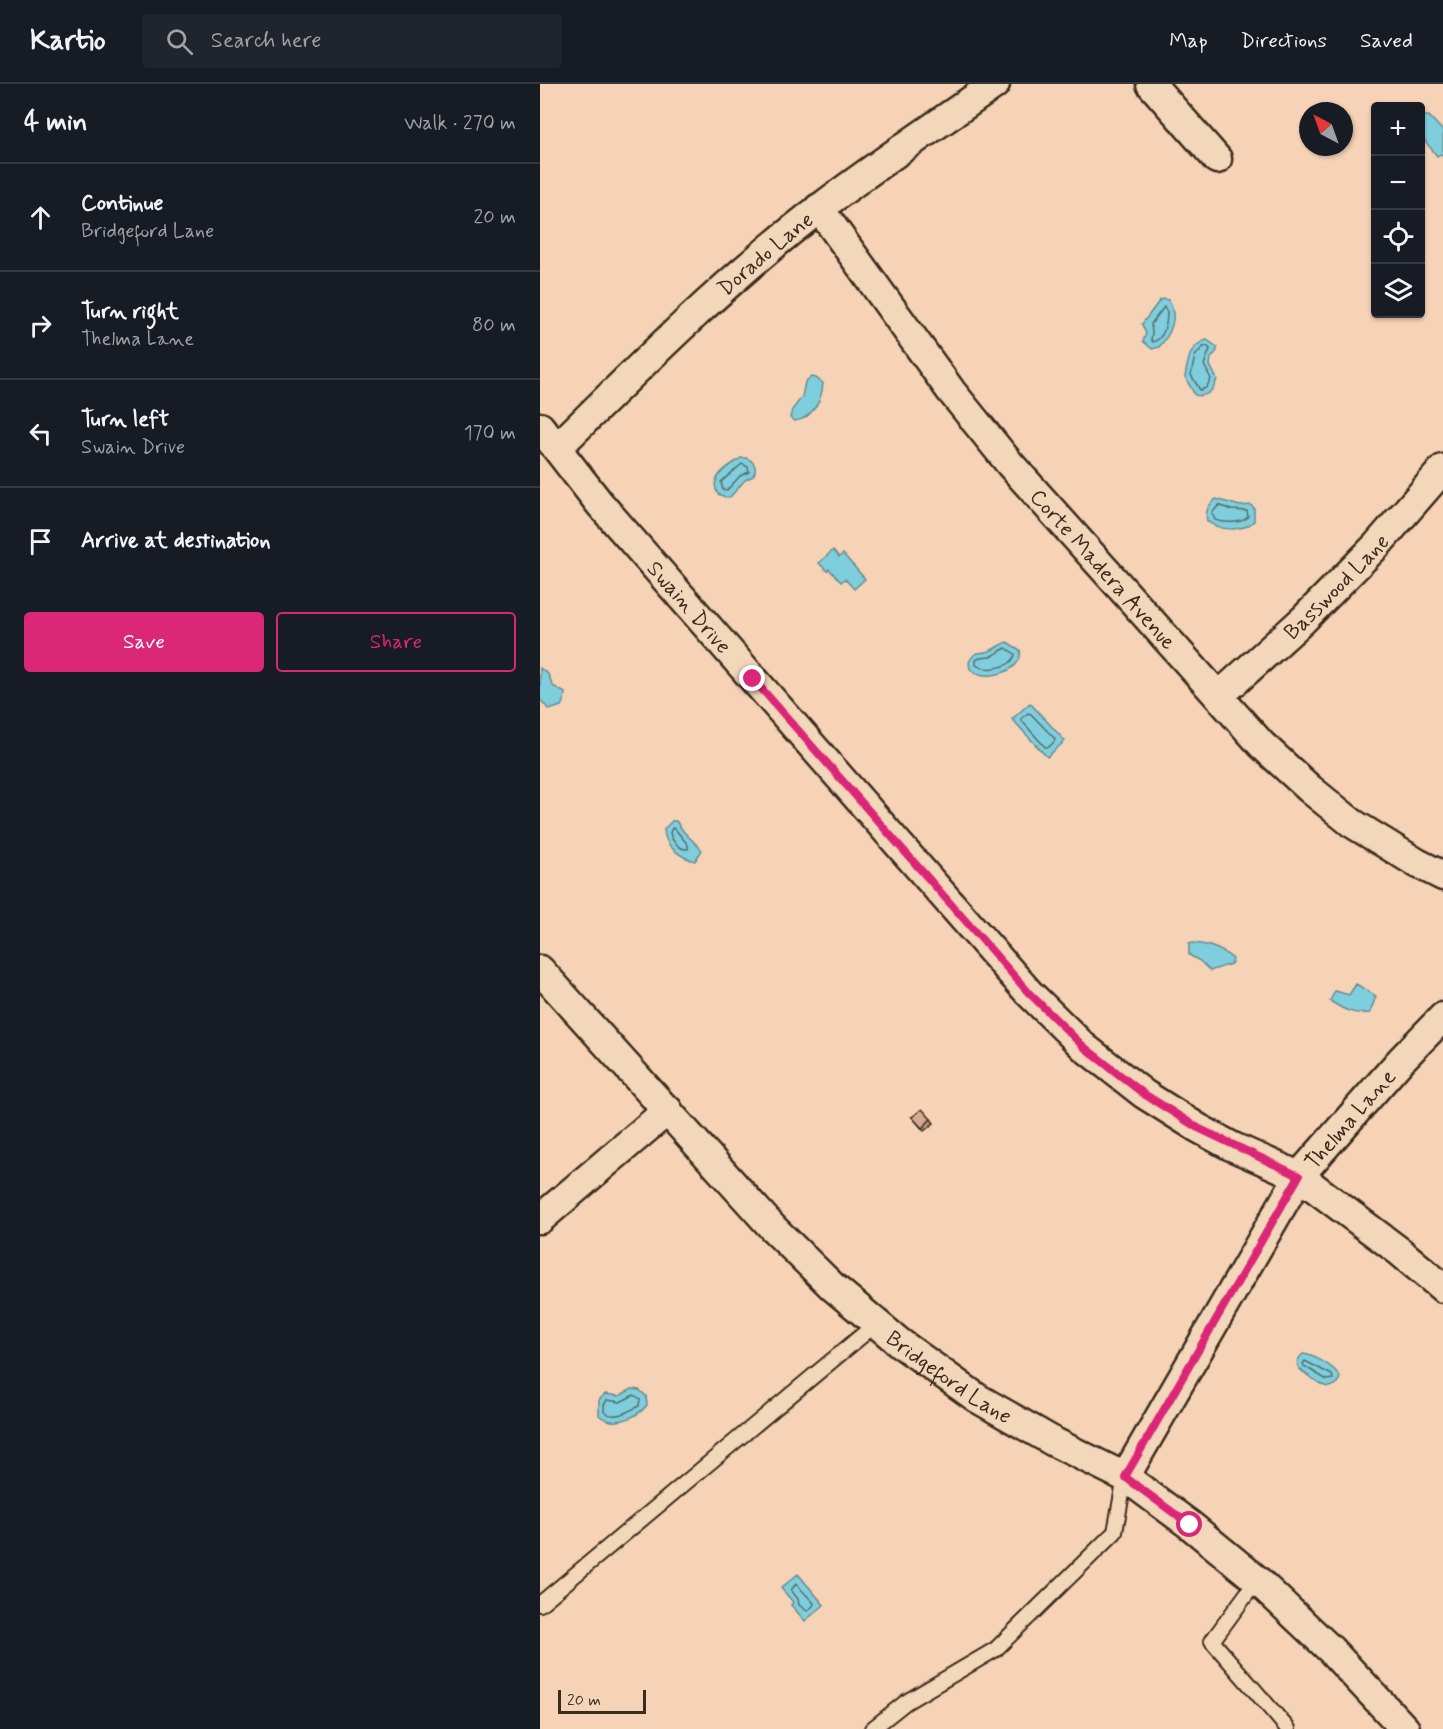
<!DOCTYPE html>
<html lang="en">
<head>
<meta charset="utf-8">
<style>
  :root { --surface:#171b24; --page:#20242c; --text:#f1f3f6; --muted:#9ea1a6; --line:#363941; --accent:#db2777 }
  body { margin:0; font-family:Mynerve,sans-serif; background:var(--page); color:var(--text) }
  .controls { position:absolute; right:18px; top:18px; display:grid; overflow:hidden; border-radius:6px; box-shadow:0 2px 4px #0004 }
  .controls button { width:54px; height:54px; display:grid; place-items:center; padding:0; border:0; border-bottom:2px solid var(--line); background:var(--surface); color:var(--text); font:30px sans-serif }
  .compass { position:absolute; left:759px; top:18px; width:54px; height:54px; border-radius:50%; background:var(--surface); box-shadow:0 2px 4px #0004; rotate:319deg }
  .scale { position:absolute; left:18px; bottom:15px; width:88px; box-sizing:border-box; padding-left:6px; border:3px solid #3b2a1e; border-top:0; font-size:16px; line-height:21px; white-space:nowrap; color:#3b2a1e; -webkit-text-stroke:4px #f3d7ba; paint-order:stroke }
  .stop { position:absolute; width:18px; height:18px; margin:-14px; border:4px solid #db2777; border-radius:50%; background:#fff }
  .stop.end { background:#db2777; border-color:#fff; box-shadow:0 2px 6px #0008 }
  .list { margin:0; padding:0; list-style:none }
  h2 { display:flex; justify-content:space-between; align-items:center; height:78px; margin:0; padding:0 24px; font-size:26px }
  h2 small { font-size:20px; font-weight:400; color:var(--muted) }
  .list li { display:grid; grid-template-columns:39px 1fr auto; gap:18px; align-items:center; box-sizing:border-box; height:108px; padding:0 24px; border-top:2px solid var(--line) }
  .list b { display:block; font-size:22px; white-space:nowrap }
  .list p { margin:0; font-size:20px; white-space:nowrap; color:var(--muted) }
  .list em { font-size:20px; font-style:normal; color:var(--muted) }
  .actions { display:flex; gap:12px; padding:18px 24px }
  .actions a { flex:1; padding:14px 0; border:2px solid var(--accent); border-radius:6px; text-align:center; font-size:21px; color:var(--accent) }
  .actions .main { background:var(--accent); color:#fff }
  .icon { flex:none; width:33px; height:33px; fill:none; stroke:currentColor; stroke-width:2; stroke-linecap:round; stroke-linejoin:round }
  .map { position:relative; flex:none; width:903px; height:1645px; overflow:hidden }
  header { display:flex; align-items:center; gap:36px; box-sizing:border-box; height:84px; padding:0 30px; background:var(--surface); border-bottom:2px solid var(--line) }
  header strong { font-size:28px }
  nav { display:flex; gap:33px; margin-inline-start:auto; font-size:21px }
  .search { width:420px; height:54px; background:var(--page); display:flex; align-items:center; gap:15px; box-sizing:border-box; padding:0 21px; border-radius:6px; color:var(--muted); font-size:22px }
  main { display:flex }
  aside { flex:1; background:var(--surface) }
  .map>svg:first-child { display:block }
  .water { fill:#7fcedd; stroke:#648c91; stroke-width:1.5 }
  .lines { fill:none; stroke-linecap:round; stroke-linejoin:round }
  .shore { stroke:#566c6a; stroke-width:1.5 }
  .service-casing { stroke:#3b2a1e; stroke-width:18 }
  .minor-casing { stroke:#3b2a1e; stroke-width:33 }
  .service { stroke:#f3d7ba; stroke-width:14 }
  .minor { stroke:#f3d7ba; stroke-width:28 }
  .wall { fill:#b7927c; stroke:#3b2a1e; stroke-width:1.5 }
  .building { fill:#d5aa90; stroke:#3b2a1e; stroke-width:1.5 }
  .route { stroke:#db2777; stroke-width:8 }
  .labels { text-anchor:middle; stroke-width:4.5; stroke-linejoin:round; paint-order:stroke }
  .street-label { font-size:22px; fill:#3b2a1e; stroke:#f3d7ba }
</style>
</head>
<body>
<header>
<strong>Kartio</strong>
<div class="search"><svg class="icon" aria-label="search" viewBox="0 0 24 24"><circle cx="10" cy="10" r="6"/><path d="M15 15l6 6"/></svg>Search here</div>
<nav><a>Map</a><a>Directions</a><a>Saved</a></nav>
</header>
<main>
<aside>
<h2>4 min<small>Walk · 270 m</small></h2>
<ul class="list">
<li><svg class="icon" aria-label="ahead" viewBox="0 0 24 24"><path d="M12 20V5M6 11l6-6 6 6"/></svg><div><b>Continue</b><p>Bridgeford Lane</p></div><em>20 m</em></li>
<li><svg class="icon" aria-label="right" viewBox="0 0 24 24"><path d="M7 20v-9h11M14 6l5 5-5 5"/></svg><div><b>Turn right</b><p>Thelma Lane</p></div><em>80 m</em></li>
<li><svg class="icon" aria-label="left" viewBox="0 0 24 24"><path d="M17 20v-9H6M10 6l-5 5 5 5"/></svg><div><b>Turn left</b><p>Swain Drive</p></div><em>170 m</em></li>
<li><svg class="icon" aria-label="arrive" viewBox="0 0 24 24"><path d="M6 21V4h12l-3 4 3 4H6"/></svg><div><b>Arrive at destination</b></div></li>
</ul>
<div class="actions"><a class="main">Save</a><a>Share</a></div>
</aside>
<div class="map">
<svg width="903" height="1645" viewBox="0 0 903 1645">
  <rect width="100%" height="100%" fill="#f6d3b6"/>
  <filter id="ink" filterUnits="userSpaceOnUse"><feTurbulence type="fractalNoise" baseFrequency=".0167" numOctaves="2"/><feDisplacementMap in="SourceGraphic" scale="12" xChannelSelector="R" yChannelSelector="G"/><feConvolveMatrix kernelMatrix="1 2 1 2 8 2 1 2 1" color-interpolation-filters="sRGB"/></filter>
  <g filter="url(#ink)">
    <path class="water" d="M880 32H889L903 47V71L900 70 897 72 881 52Z
      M624 215 628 216C639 232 631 250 619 263L612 265 603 257 606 250 602 240 620 216Z
      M667 256 677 263V267L671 274 670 281 677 295C674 306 667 314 655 311L645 293C648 277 649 261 667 256Z
      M271 293 276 294 283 299C282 316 272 335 255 337L250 334 252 326 262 313 265 298Z
      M201 374H206C214 377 218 384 213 392L205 396 190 413H185L178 410C168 394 188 382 201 374Z
      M676 415 700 422 711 421 714 424V437C703 448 679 447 667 437 665 426 668 422 676 415Z
      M293 466 299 473 303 470 325 495 314 505 305 495 301 498 289 485 287 487 279 479Z
      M467 558 480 566C484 585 454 595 439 590 436 589 433 587 430 585L429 578C436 565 438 571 449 567 456 565 460 560 467 558Z
      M0 584 8 590 13 602 25 609 24 618 21 622 9 626 0 615Z
      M490 619 525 657 507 673 472 635Z
      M132 737H136L144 748 162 766 155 777C140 773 124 762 124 745Z
      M649 859C667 859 680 864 693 875L691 880 670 887 660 877 649 871Z
      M816 900 836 912 830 929C813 931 804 926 790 917L795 907 809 911Z
      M763 1270C774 1271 795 1283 800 1293L798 1299C794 1302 790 1304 785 1302 781 1301 776 1297 772 1294 762 1288 750 1281 763 1270Z
      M92 1305 99 1306 106 1312 107 1321C97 1334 72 1344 59 1331V1316L65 1310 79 1312Z
      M258 1490 284 1521 265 1537 251 1521 253 1518 241 1504Z"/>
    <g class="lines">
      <path class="shore" d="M624 223 627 228C627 240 624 254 613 258L611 256 612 249 611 240Z
        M663 263 667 262 670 265 664 281 671 295 666 304 660 306 651 291 655 272Z
        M202 380 208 383 209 388 200 392 187 406H183L181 398Z
        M679 421 691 426 707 427 708 433C701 440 684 439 675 436L672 429Z
        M466 564 475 570C473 584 446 588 436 581V576L440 574 450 573Z
        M488 629 491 630 515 655 514 658 509 663H505L482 637V634Z
        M132 744 135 745 148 761V765C139 766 132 757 130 749Z
        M765 1277 792 1291 793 1295 787 1296 764 1282 763 1280Z
        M94 1311 100 1315 99 1322C88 1327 76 1336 64 1328V1321L67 1316 80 1318Z
        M256 1500 274 1519 273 1522 267 1527 259 1521 258 1515 251 1506Z"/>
      <defs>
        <path id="service" d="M717 1496 672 1557 748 1645
          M0 1520 337 1239
          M332 1645 366 1618 456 1565 575 1448 585 1393"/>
        <g id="minor">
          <path d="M611 0 677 75"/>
          <path id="s1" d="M279 124 411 307 470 380 722 661 770 705 812 739 877 779 903 792"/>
          <path id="s2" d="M0 343 60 420 489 909 544 963 604 1010 658 1044 691 1062 759 1092 859 1167 903 1204"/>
          <path id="s3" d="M17 364C101 281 186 196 280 124 336 81 397 41 455 0"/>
          <path id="s4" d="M680 611 763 536 837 461 903 385"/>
          <path id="s5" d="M0 886 233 1144 293 1203 360 1259 437 1314 514 1358 585 1393 650 1441 717 1496 791 1566 865 1645"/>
          <path d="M0 1135 128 1026"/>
          <path id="s6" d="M585 1393 759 1092 862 975 903 933"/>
        </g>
      </defs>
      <use href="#service" class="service-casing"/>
      <use href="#minor" class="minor-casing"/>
      <use href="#service" class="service"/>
      <use href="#minor" class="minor"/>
    </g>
    <path class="wall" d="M372 1033 391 1035 394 1039 384 1047Z"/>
    <path class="building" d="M382 1025 391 1035 382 1044 372 1033Z"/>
  </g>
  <g class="lines" filter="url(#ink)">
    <path class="route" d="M213 595 489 909 544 963 604 1010 658 1044 759 1092 585 1393 650 1441"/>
  </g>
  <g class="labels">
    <g class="street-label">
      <text dy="8" stroke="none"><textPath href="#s3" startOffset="285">Dorado Lane</textPath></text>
      <text dy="8" stroke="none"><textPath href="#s1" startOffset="460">Corte Madera Avenue</textPath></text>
      <text dy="8" stroke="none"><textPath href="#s4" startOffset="159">Basswood Lane</textPath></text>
      <text dy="8" stroke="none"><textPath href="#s2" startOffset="234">Swain Drive</textPath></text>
      <text dy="8" stroke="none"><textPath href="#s6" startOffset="424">Thelma Lane</textPath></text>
      <text dy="8" stroke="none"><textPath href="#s5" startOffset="579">Bridgeford Lane</textPath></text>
    </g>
  </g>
</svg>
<div class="controls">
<button>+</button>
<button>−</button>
<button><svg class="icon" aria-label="locate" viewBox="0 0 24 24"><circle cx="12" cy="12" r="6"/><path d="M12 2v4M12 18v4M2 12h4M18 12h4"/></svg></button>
<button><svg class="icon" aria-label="layers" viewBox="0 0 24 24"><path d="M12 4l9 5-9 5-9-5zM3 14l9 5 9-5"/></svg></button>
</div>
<svg class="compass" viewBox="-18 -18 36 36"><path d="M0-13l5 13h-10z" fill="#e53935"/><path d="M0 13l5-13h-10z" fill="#9ea1a6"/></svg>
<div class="scale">20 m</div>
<div class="stop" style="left:650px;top:1441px"></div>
<div class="stop end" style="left:213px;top:595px"></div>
</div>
</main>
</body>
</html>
